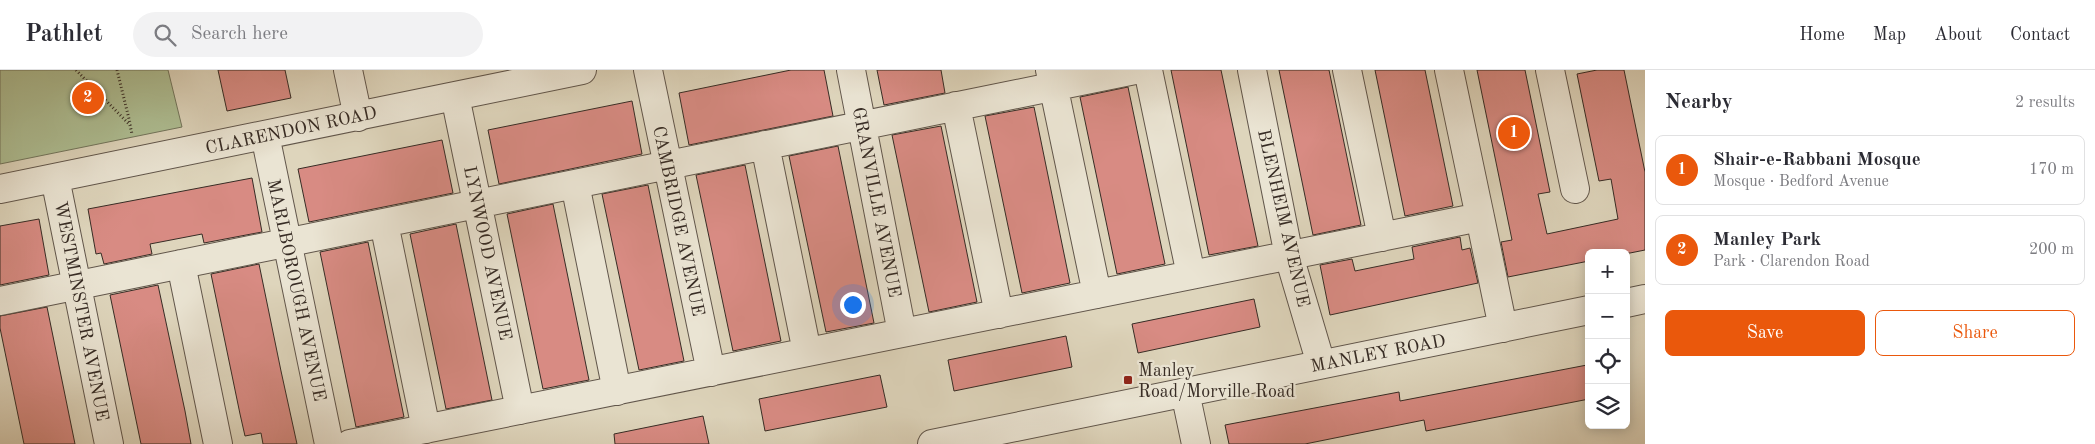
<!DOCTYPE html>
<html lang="en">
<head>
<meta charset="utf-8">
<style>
  :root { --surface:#fff; --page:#f2f2f3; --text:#2b2b33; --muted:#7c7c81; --line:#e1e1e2; --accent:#ea580c }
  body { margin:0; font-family:"Old Standard TT",serif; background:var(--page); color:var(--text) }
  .controls { position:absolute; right:15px; bottom:15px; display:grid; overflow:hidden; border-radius:8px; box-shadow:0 2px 12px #0003 }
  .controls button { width:45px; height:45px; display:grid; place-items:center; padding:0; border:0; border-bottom:1px solid var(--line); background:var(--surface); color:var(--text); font:25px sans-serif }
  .you { position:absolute; left:852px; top:234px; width:18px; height:18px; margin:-12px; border:4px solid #fff; border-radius:50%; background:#1a73e8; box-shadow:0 0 0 8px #1a73e833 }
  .badge { display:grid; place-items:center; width:32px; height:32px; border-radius:50%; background:var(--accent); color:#fff; font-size:16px; font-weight:700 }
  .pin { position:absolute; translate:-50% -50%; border:2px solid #fff; box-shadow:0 1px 5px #0006 }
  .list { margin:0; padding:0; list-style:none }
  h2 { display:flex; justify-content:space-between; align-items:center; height:65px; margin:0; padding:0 20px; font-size:21px }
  h2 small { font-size:16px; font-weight:400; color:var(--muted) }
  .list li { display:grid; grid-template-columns:32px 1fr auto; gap:15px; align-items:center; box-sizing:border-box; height:70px; margin:0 10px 10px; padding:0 10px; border:1px solid var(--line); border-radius:8px }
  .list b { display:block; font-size:19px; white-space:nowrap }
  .list p { margin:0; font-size:16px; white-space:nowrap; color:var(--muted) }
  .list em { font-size:16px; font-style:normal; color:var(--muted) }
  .actions { display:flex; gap:10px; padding:15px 20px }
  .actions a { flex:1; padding:11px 0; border:1px solid var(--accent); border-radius:8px; text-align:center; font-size:18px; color:var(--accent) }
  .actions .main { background:var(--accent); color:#fff }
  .icon { flex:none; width:28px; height:28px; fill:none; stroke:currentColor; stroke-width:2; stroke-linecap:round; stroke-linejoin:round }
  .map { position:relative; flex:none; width:1645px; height:374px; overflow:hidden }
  header { display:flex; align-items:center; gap:30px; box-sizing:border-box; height:70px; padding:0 25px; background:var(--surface); border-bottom:1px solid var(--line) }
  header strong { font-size:24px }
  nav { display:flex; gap:28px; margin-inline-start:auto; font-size:18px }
  .search { width:350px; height:45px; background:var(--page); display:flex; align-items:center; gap:12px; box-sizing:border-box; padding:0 18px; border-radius:28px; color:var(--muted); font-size:19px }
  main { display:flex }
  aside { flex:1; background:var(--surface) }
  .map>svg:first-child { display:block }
  .green { fill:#aebe93; stroke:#72755c }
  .building { fill:#d88b83; stroke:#372c25 }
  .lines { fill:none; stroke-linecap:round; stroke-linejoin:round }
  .minor-casing { stroke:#61564b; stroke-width:30 }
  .path { stroke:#372c25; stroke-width:3; stroke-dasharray:1 2.5; stroke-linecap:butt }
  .minor { stroke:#eae4d3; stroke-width:28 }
  .poi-dot { fill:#8f2418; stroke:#eae4d3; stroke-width:2 }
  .labels { text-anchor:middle; stroke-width:4.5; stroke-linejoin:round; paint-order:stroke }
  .street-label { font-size:18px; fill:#372c25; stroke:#eae4d3 }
  .poi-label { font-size:18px; fill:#372c25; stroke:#eae4d3; text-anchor:start }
</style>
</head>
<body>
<header>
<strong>Pathlet</strong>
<div class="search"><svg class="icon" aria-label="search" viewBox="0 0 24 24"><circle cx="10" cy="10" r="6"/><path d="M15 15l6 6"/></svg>Search here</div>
<nav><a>Home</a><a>Map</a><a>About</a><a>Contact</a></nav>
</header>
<main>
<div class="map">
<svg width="1645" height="374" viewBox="0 0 1645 374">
  <rect width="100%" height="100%" fill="#ded5bc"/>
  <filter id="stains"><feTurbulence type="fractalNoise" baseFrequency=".004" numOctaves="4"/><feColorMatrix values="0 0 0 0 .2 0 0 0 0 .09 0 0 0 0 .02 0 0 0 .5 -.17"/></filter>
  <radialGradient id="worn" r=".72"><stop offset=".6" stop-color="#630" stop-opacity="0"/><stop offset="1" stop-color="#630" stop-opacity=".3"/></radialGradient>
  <path class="green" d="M0 0H168L182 57 0 94Z"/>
  <path class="building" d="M218 0H285L291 28 227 41Z
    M791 0H824L833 46 689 75 679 23Z
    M877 0H941L945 23 884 35Z
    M1171 0H1221L1258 176 1209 185Z
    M1279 0H1329L1361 155 1313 165Z
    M1375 0H1425L1453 136 1405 146Z
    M1477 0H1525L1550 122 1538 124 1547 164 1618 149 1611 109 1599 111 1577 4 1597 0H1624L1645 102V180L1630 183H1589V191L1508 207 1501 172 1512 170Z
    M1128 17 1165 194 1117 204 1080 27Z
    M632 31 642 84 499 114 488 60Z
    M1034 37 1070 213 1022 223 985 46Z
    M941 56 977 232 929 242 892 65Z
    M442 70 453 123 309 152 298 99Z
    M838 76 874 253 826 262 789 86Z
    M745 95 781 271 733 281 696 105Z
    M252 108 262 162 204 173 202 164 150 174 152 184 104 194 101 183 96 184 88 139Z
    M648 115 684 291 639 300 602 124Z
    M553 134 589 310 543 319 507 144Z
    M39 149 49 205 0 215V156Z
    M456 154 492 330 446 339 410 164Z
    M1460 167 1462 180 1470 178 1478 213 1330 245 1320 195 1352 189 1355 201 1414 189 1412 177Z
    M368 172 404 347 356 357 320 182Z
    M259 194 281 301 297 374H263L261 363 245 366 240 344 211 204Z
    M158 215 185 341 191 374H141L110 225Z
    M1254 229 1260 257 1138 283 1132 254Z
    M47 237 56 281 75 374H24L0 258V246Z
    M1066 266 1072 297 954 321 948 290Z
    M1587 295 1589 329 1426 361 1424 350 1305 374H1229L1225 355 1399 322 1400 331Z
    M880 305 887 337 765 361 759 329Z
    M703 346 709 374H615L614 364Z"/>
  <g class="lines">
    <defs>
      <path id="minor" d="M348 0 358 47
        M648 0 711 302
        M851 0 902 263
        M1050 0 1097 224
        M1148 0 1191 205
        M1252 0 1289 186 1321 294
        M1347 0 1382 167
        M1449 0 1480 147
        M1550 0 1575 119
        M455 26 520 340
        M956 36 999 244
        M265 65 329 374
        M765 75 807 282
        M55 108 109 374
        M575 114 617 321
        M0 119 582 0
        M384 153 426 359
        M181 194 218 374
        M0 231 1135 0
        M1626 233 1645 229
        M1185 322 1196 374
        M350 374 1480 147 1503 258
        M932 374 1589 240"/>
    </defs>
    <use href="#minor" class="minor-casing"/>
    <path class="path" d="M76 0 130 55 132 64
      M117 0 130 53"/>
    <use href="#minor" class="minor"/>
  </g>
  <rect class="poi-dot" x="1123" y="305" width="10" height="10" rx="2.5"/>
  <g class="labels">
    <g class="street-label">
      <text transform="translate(291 60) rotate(-12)" y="6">CLARENDON ROAD</text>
      <text transform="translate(877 132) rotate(79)" y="6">GRANVILLE AVENUE</text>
      <text transform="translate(1284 148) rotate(77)" y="6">BLENHEIM AVENUE</text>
      <text transform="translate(679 151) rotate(78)" y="6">CAMBRIDGE AVENUE</text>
      <text transform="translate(488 183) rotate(78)" y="6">LYNWOOD AVENUE</text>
      <text transform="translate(297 220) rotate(78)" y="6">MARLBOROUGH AVENUE</text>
      <text transform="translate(82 241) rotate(79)" y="6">WESTMINSTER AVENUE</text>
      <text transform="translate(1378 283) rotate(-11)" y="6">MANLEY ROAD</text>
    </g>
    <g class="poi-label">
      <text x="1138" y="306">Manley<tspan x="1138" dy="21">Road/Morville Road</tspan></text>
    </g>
  </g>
  <rect width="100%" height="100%" filter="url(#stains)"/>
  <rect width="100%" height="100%" fill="url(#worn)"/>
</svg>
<div class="controls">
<button>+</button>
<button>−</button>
<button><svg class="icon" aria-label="locate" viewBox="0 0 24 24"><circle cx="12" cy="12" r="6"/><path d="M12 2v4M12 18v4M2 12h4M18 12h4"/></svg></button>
<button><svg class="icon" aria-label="layers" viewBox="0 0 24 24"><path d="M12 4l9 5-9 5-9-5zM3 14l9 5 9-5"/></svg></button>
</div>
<div class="you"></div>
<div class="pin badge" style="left:1514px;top:63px">1</div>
<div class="pin badge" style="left:88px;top:28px">2</div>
</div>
<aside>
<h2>Nearby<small>2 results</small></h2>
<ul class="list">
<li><span class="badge">1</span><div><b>Shair-e-Rabbani Mosque</b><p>Mosque · Bedford Avenue</p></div><em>170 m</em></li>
<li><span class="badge">2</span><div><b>Manley Park</b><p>Park · Clarendon Road</p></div><em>200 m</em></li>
</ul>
<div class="actions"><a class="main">Save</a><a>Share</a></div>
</aside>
</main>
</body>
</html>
